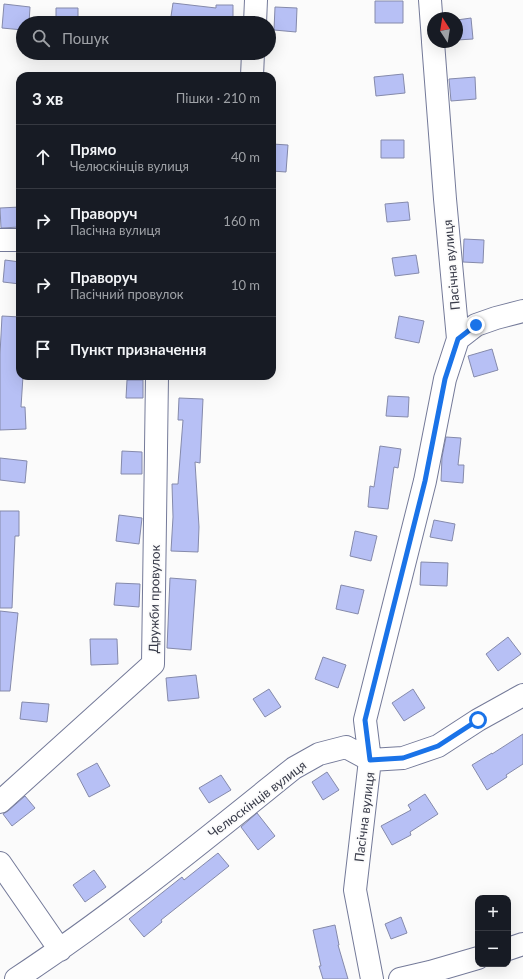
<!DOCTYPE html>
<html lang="uk">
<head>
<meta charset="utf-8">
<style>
  :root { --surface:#171b24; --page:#242831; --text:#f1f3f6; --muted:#9ea1a6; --line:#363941 }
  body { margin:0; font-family:Lato,sans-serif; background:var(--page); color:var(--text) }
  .controls { position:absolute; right:12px; bottom:12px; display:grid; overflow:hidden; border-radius:8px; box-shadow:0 4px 16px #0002 }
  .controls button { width:36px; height:36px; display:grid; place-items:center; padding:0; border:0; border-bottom:1px solid var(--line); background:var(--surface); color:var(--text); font:20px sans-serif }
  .compass { position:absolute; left:427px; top:12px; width:36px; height:36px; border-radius:50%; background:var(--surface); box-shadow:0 4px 16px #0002; rotate:348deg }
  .stop { position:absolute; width:12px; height:12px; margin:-9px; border:3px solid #1a73e8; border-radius:50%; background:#fff }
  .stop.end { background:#1a73e8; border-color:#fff; box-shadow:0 1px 4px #0008 }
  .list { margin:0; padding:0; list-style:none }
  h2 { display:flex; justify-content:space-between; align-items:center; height:52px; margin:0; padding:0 16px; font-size:17px }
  h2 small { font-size:13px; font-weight:400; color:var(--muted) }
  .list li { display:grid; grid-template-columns:26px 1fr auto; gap:12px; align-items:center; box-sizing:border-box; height:64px; padding:0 16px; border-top:1px solid var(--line) }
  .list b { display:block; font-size:15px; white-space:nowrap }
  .list p { margin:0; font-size:13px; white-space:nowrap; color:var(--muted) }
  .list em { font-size:13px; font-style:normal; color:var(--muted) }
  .icon { flex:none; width:22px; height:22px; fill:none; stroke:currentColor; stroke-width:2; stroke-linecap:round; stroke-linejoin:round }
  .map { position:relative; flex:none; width:523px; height:979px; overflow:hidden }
  .search { position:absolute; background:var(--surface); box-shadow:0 4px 16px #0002; left:16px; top:16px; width:260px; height:44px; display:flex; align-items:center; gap:10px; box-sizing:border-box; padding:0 14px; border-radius:22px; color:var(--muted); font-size:15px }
  .panel { position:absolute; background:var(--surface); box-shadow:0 4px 16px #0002; left:16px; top:72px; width:260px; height:308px; border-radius:12px }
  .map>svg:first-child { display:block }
  .building { fill:#b7c0f5; stroke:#858aab }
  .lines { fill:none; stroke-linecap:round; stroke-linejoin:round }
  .minor-casing { stroke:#747a99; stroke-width:24 }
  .minor { stroke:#fff; stroke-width:22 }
  .route { stroke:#1a73e8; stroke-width:5 }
  .labels { text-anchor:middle; stroke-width:3.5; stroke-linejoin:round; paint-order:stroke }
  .street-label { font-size:13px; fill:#383b49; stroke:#fbfbfb }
</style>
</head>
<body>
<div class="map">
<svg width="523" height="979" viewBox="0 0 523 979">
  <rect width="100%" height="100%" fill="#fbfbfb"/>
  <path class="building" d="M375 1H403V23H375Z
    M173 3 216 8V5H233V23H170Z
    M4 4 30 7 29 23H23V30L2 28Z
    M275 7 297 8 296 32 274 30Z
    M56 8H78V23H56Z
    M471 18 473 39 457 40V20Z
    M403 74 405 93 376 96 374 77Z
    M475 77 476 99 451 101 449 79Z
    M381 140H404V158H381Z
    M272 144 288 145 286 172 272 171Z
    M408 202 410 220 387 222 385 204Z
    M20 207V227L1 228 0 208Z
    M464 239 484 240 483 263 463 262Z
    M416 255 419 273 395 276 392 258Z
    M5 260 20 262V284L3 282Z
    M2 316 20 317V376H23L21 407H25L26 429 0 430V354Z
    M399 316 424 321 419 343 395 338Z
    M492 349 498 370 474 377 468 356Z
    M127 380H143V398H126Z
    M388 396 409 397 408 417 386 416Z
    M179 398 203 399 200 463 195 462 199 527 198 552 171 551 173 517 172 484H178L183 420H178Z
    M446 437 461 438 458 465H464L463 483 441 481 442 457Z
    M380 446 401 449 398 468 394 467 388 509 368 507 370 486 374 487Z
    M122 451 142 452V474H121Z
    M0 458 27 461 25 483 0 480Z
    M0 511H19V536H15L12 608H0Z
    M119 515 142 518 139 544 116 541Z
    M434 520 455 524 452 541 430 537Z
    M355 531 377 536 371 561 350 556Z
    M421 562 448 563 447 586 420 585Z
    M170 578 196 580 191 650 167 648Z
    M116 583 140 584 139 607 114 605Z
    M341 585 364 590 358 614 336 609Z
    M0 611 18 613 10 691H0Z
    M508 637 521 654 498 671 486 654Z
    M90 639H117L118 664 91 665Z
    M323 657 346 665 338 688 315 679Z
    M196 675 199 698 168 701 166 678Z
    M269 689 281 707 265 717 253 699Z
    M413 689 425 708 404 721 392 703Z
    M22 702 49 704 47 722 20 719Z
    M523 734V764L506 775 507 777 487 790 472 765 492 753V754Z
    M97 763 110 786 89 797 77 774Z
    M327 772 339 790 323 800 312 782Z
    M221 775 231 790 209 803 199 788Z
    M425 794 438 814 410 832 411 835 392 845 381 826 411 810 408 805Z
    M25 796 35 808 12 826 3 814 8 811Z
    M257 813 275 836 258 850 241 827Z
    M218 853 229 866 161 920 162 922 144 937 129 919 182 877 184 880Z
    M94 870 106 887 85 902 73 885Z
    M401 917 407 933 391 939 385 924Z
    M335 925 339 945H338L348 979H323L319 966H321L313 930Z"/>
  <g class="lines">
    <defs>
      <path id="minor" d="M430 0 433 41
        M255 23 256 0
        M252 76 253 53
        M0 240H20
        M458 339 476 325 496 318 523 311
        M0 802 153 664 157 376
        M0 863 60 950
        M508 949 523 944
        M16 979C113 915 203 841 294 768L319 754 346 747 370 760 403 758 438 746 478 720 523 695
        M372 979 355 890 370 760 365 720 425 481 445 379 458 339 445 199 433 42
        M400 979 430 972 478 958"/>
    </defs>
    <use href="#minor" class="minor-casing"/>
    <use href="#minor" class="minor"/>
  </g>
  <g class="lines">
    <path class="route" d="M476 325 458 339 445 379 425 481 365 720 370 760 403 758 438 746 478 720"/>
  </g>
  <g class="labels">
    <g class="street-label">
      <text transform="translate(451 265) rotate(-95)" y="5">Пасічна вулиця</text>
      <text transform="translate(154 599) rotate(-89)" y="5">Дружби провулок</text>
      <text transform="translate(257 799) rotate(-37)" y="5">Челюскінців вулиця</text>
      <text transform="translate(364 817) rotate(-83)" y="5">Пасічна вулиця</text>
    </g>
  </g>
</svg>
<div class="controls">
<button>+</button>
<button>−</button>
</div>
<svg class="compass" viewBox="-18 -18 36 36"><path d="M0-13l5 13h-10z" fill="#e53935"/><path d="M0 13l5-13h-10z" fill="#9ea1a6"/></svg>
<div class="stop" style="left:478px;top:720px"></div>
<div class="stop end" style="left:476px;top:325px"></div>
<div class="search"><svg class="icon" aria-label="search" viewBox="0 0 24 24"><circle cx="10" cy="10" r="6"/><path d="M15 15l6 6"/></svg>Пошук</div>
<section class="panel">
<h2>3 хв<small>Пішки · 210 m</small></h2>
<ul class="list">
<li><svg class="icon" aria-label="ahead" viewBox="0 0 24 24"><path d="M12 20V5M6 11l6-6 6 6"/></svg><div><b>Прямо</b><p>Челюскінців вулиця</p></div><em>40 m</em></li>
<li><svg class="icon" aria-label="right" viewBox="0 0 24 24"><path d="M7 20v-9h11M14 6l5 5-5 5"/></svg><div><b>Праворуч</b><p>Пасічна вулиця</p></div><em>160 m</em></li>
<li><svg class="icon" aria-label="right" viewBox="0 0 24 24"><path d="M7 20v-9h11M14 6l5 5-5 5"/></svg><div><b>Праворуч</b><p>Пасічний провулок</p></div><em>10 m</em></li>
<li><svg class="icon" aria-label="arrive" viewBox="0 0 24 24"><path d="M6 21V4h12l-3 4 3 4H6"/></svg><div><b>Пункт призначення</b></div></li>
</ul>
</section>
</div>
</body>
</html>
